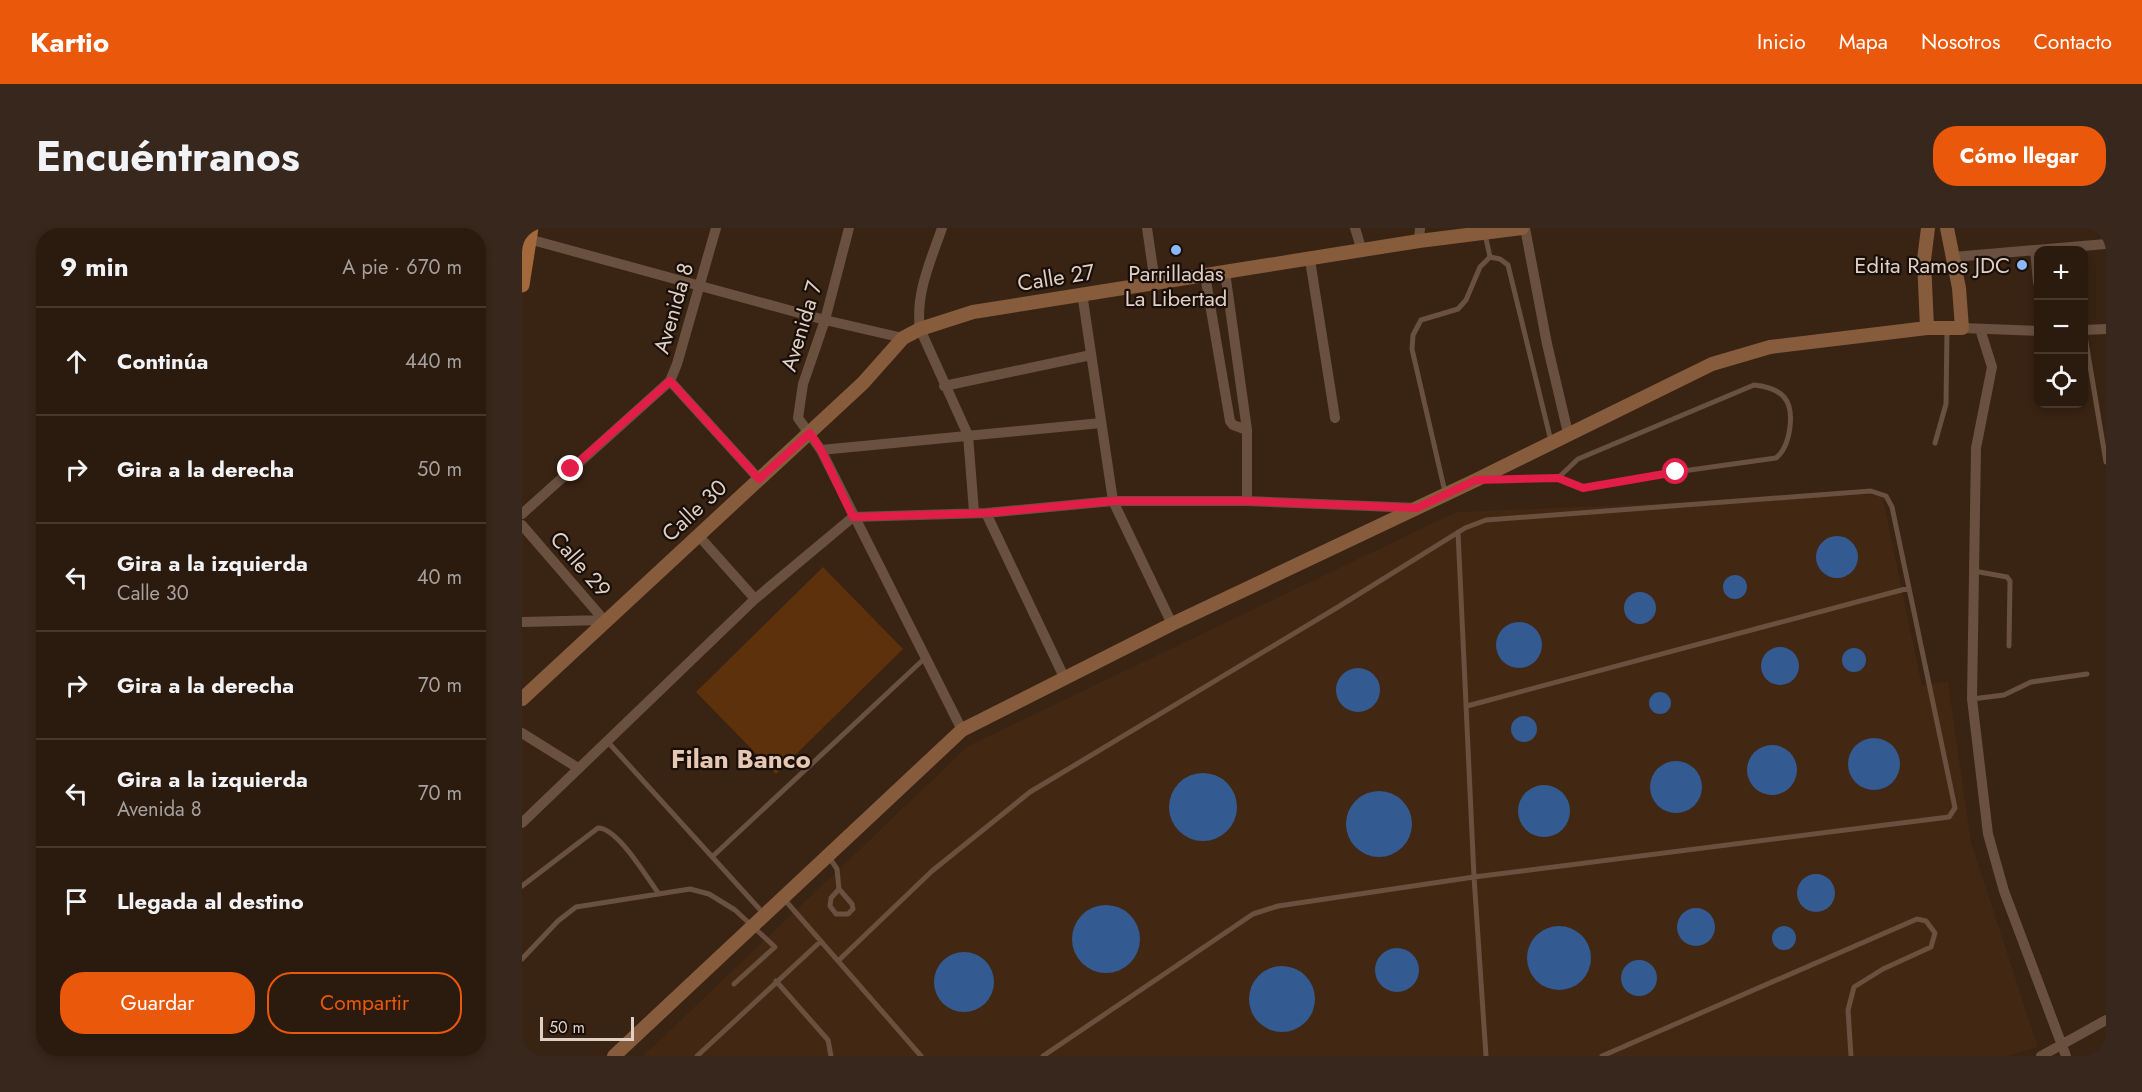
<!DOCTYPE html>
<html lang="es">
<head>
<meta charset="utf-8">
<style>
  :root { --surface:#2b1a0e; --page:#37271c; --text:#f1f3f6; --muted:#a6a19e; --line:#47382e; --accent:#ea580c }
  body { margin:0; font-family:Jost,sans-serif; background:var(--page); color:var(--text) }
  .controls { position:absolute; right:18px; top:18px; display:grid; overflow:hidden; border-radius:12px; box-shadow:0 3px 9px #0003 }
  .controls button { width:54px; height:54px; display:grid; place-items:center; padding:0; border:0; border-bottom:2px solid var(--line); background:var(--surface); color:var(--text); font:30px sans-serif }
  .scale { position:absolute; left:18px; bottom:15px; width:94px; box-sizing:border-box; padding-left:6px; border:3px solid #dfd0c6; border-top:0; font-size:16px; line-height:21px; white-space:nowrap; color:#dfd0c6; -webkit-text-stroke:4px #190f08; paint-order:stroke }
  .stop { position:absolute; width:18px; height:18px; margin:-14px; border:4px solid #e11d48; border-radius:50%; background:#fff }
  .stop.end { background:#e11d48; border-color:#fff; box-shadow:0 2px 6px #0008 }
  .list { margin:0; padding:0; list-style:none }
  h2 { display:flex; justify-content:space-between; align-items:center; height:78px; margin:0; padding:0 24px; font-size:26px }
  h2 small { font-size:20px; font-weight:400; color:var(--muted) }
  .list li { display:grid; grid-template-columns:39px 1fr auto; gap:18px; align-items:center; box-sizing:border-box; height:108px; padding:0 24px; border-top:2px solid var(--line) }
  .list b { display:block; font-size:22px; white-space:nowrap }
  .list p { margin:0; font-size:20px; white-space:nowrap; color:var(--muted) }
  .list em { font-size:20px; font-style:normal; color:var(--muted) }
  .actions { display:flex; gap:12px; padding:18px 24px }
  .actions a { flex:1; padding:14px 0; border:2px solid var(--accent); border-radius:24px; text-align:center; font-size:21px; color:var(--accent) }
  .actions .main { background:var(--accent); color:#fff }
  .icon { flex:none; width:33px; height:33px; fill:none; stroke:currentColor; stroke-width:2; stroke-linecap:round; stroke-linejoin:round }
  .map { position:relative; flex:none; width:1584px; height:828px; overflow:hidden; border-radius:24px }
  header { display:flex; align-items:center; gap:36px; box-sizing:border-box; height:84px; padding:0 30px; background:var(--accent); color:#fff }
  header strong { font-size:28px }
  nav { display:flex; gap:33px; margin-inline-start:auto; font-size:21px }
  .intro { display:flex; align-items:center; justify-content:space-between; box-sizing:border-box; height:144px; padding:0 36px }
  h1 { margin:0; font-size:42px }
  .button { padding:15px 27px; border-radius:24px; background:var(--accent); color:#fff; font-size:21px; font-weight:700 }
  main { display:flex; gap:36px; padding:0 36px }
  aside { flex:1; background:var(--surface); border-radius:24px; box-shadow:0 3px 9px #0003 }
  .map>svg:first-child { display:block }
  .built { fill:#422712 }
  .green { fill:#5d310c }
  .building { fill:#345a92 }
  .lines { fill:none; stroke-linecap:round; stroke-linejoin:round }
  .service { stroke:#69503f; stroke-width:5 }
  .minor { stroke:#69503f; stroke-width:10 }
  .secondary { stroke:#865c3d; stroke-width:14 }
  .primary { stroke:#a3693b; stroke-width:15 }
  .route { stroke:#e11d48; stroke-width:8 }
  .poi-dot { fill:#8cb9fc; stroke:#190f08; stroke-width:2 }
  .labels { text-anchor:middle; stroke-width:4.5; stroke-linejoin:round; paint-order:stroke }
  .poi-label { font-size:22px; fill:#dfd0c6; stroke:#190f08; text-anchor:end }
  .street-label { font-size:22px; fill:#dfd0c6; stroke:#190f08 }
  .quarter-label { font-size:26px; font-weight:bold; fill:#e5c7b4; stroke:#190f08 }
</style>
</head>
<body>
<header>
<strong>Kartio</strong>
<nav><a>Inicio</a><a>Mapa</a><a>Nosotros</a><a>Contacto</a></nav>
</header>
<div class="intro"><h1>Encuéntranos</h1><a class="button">Cómo llegar</a></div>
<main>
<aside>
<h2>9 min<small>A pie · 670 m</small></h2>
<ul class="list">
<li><svg class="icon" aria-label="ahead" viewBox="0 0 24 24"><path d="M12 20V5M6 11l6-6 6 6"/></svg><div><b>Continúa</b></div><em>440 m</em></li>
<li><svg class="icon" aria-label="right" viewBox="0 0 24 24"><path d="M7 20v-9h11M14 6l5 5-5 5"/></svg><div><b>Gira a la derecha</b></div><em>50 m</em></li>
<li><svg class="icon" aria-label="left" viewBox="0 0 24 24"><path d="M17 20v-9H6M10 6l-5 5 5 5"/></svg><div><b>Gira a la izquierda</b><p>Calle 30</p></div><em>40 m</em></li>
<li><svg class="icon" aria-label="right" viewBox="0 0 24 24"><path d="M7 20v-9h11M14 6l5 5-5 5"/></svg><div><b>Gira a la derecha</b></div><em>70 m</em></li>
<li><svg class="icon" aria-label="left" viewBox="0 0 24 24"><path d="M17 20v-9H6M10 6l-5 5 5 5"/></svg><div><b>Gira a la izquierda</b><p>Avenida 8</p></div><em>70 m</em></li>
<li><svg class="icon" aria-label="arrive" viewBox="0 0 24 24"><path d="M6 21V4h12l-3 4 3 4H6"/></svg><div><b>Llegada al destino</b></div></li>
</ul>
<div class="actions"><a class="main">Guardar</a><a>Compartir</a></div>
</aside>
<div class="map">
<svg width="1584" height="828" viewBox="0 0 1584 828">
  <rect width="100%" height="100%" fill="#392313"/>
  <path class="built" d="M1360 266 1400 458 1426 453 1449 614 1516 819 1486 828H121L446 518 934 284Z"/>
  <path class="green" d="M301 339 381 421 254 546 174 464Z"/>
  <path class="building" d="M1294 329a21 21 0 1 1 42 0a21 21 0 1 1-42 0Z
    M1201 359a12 12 0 1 1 24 0a12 12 0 1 1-24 0Z
    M1102 380a16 16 0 1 1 32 0a16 16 0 1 1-32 0Z
    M974 417a23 23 0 1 1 46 0a23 23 0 1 1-46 0Z
    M1239 438a19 19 0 1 1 38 0a19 19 0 1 1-38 0Z
    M1320 432a12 12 0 1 1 24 0a12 12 0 1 1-24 0Z
    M814 462a22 22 0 1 1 44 0a22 22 0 1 1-44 0Z
    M1127 475a11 11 0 1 1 22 0a11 11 0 1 1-22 0Z
    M989 501a13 13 0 1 1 26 0a13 13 0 1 1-26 0Z
    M1326 536a26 26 0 1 1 52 0a26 26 0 1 1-52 0Z
    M1225 542a25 25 0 1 1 50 0a25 25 0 1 1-50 0Z
    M1128 559a26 26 0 1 1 52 0a26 26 0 1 1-52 0Z
    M647 579a34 34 0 1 1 68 0a34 34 0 1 1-68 0Z
    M996 583a26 26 0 1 1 52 0a26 26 0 1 1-52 0Z
    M824 596a33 33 0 1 1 66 0a33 33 0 1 1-66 0Z
    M1275 665a19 19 0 1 1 38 0a19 19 0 1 1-38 0Z
    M550 711a34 34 0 1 1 68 0a34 34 0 1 1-68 0Z
    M1155 699a19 19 0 1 1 38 0a19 19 0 1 1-38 0Z
    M1250 710a12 12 0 1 1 24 0a12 12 0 1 1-24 0Z
    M1005 730a32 32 0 1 1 64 0a32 32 0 1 1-64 0Z
    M853 742a22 22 0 1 1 44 0a22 22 0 1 1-44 0Z
    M412 754a30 30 0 1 1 60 0a30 30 0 1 1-60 0Z
    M1099 750a18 18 0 1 1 36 0a18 18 0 1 1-36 0Z
    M727 771a33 33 0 1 1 66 0a33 33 0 1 1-66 0Z"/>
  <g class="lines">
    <path class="service" d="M963 6 968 29 978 31 986 37 1029 213
      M1562 102 1584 234
      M1413 215 1424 176 1425 101
      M965 252 1036 250 1061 260 1132 247 1254 230C1268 219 1274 183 1262 169 1254 160 1242 158 1232 157L1056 231 1036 250
      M923 264 890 121 891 107 899 92 936 81 944 72 958 39 968 29
      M936 304 952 649 964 828
      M1452 343 1485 349 1488 353 1487 418
      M1450 471 1482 467 1509 454 1565 446
      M945 478 1387 360
      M85 513 242 686
      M190 629 403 430
      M307 629 315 641 317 661 309 670 308 678 314 686H326L331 681 330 676 317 661
      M0 658 76 600C96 600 125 650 137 666
      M262 671 399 828
      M0 731 36 693 54 679 168 661 187 666 213 682 253 719 212 756
      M316 733 410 643 508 564 816 379 943 300 964 292 1349 263 1364 268 1370 279 1433 580 1427 589 952 649 756 678 731 686 521 828
      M254 753 306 812 309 828
      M175 828 299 713
      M1080 828 1395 691 1404 693 1413 705 1409 719 1361 741 1332 759 1326 782 1329 828"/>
    <path class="minor" d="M327 0 303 92 281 156 276 190 299 222 440 502
      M420 0C409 32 393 66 398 101L446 207 452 284
      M625 0 633 55
      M833 0 840 23
      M1003 0 1025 116 1046 205
      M3 10 303 92 381 110
      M897 13 898 0
      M1513 22 1516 54
      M1431 29 1584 16
      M788 32 813 190
      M703 44 725 202V273
      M683 47 708 193 711 197 725 202
      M560 65 591 273 650 396
      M1440 100 1516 103
      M1458 101 1470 139 1454 220 1450 471 1466 606 1482 663 1544 828
      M1562 102 1584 101
      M148 153 237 251
      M422 158 569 127
      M299 222 579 195
      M464 285 542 449
      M0 286 148 153 155 136 194 0
      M0 297 82 392
      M176 307 233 371
      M0 394 82 392
      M0 505 56 540
      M0 595 233 371 331 289 464 285 591 273H725L895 280
      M1519 828 1584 792"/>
    <path class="secondary" d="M1405 100 1402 32 1406 0
      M0 471 341 155 381 110 398 101 451 84 897 13 1000 0
      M92 828 440 502 650 396 954 252 1190 136 1248 119 1405 100H1440L1437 60 1425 0"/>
    <path class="primary" d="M0 57 9 0"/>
  </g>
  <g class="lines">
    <path class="route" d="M49 241 148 153 237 251 288 205 299 222 331 289 464 285 591 273H725L895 280 954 252 1036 250 1061 260 1154 244"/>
  </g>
  <g class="poi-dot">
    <circle cx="654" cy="22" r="6"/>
    <circle cx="1500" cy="37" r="6"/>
  </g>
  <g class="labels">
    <g class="poi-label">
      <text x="1488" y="45">Edita Ramos JDC</text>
      <text x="654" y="53" text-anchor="middle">Parrilladas<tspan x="654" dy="25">La Libertad</tspan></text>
    </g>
    <g class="street-label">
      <text transform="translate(534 49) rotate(-9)" y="8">Calle 27</text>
      <text transform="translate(151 80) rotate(-74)" y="8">Avenida 8</text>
      <text transform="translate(279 98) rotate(-73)" y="8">Avenida 7</text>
      <text transform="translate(172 282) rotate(-43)" y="8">Calle 30</text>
      <text transform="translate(59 336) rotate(49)" y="8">Calle 29</text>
    </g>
    <g class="quarter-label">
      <text x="219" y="540">Filan Banco</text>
    </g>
  </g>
</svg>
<div class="controls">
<button>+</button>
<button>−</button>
<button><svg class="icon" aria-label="locate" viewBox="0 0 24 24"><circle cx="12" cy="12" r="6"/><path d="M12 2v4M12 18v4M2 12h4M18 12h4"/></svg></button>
</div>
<div class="scale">50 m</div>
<div class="stop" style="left:1154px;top:244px"></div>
<div class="stop end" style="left:49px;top:241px"></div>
</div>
</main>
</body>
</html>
